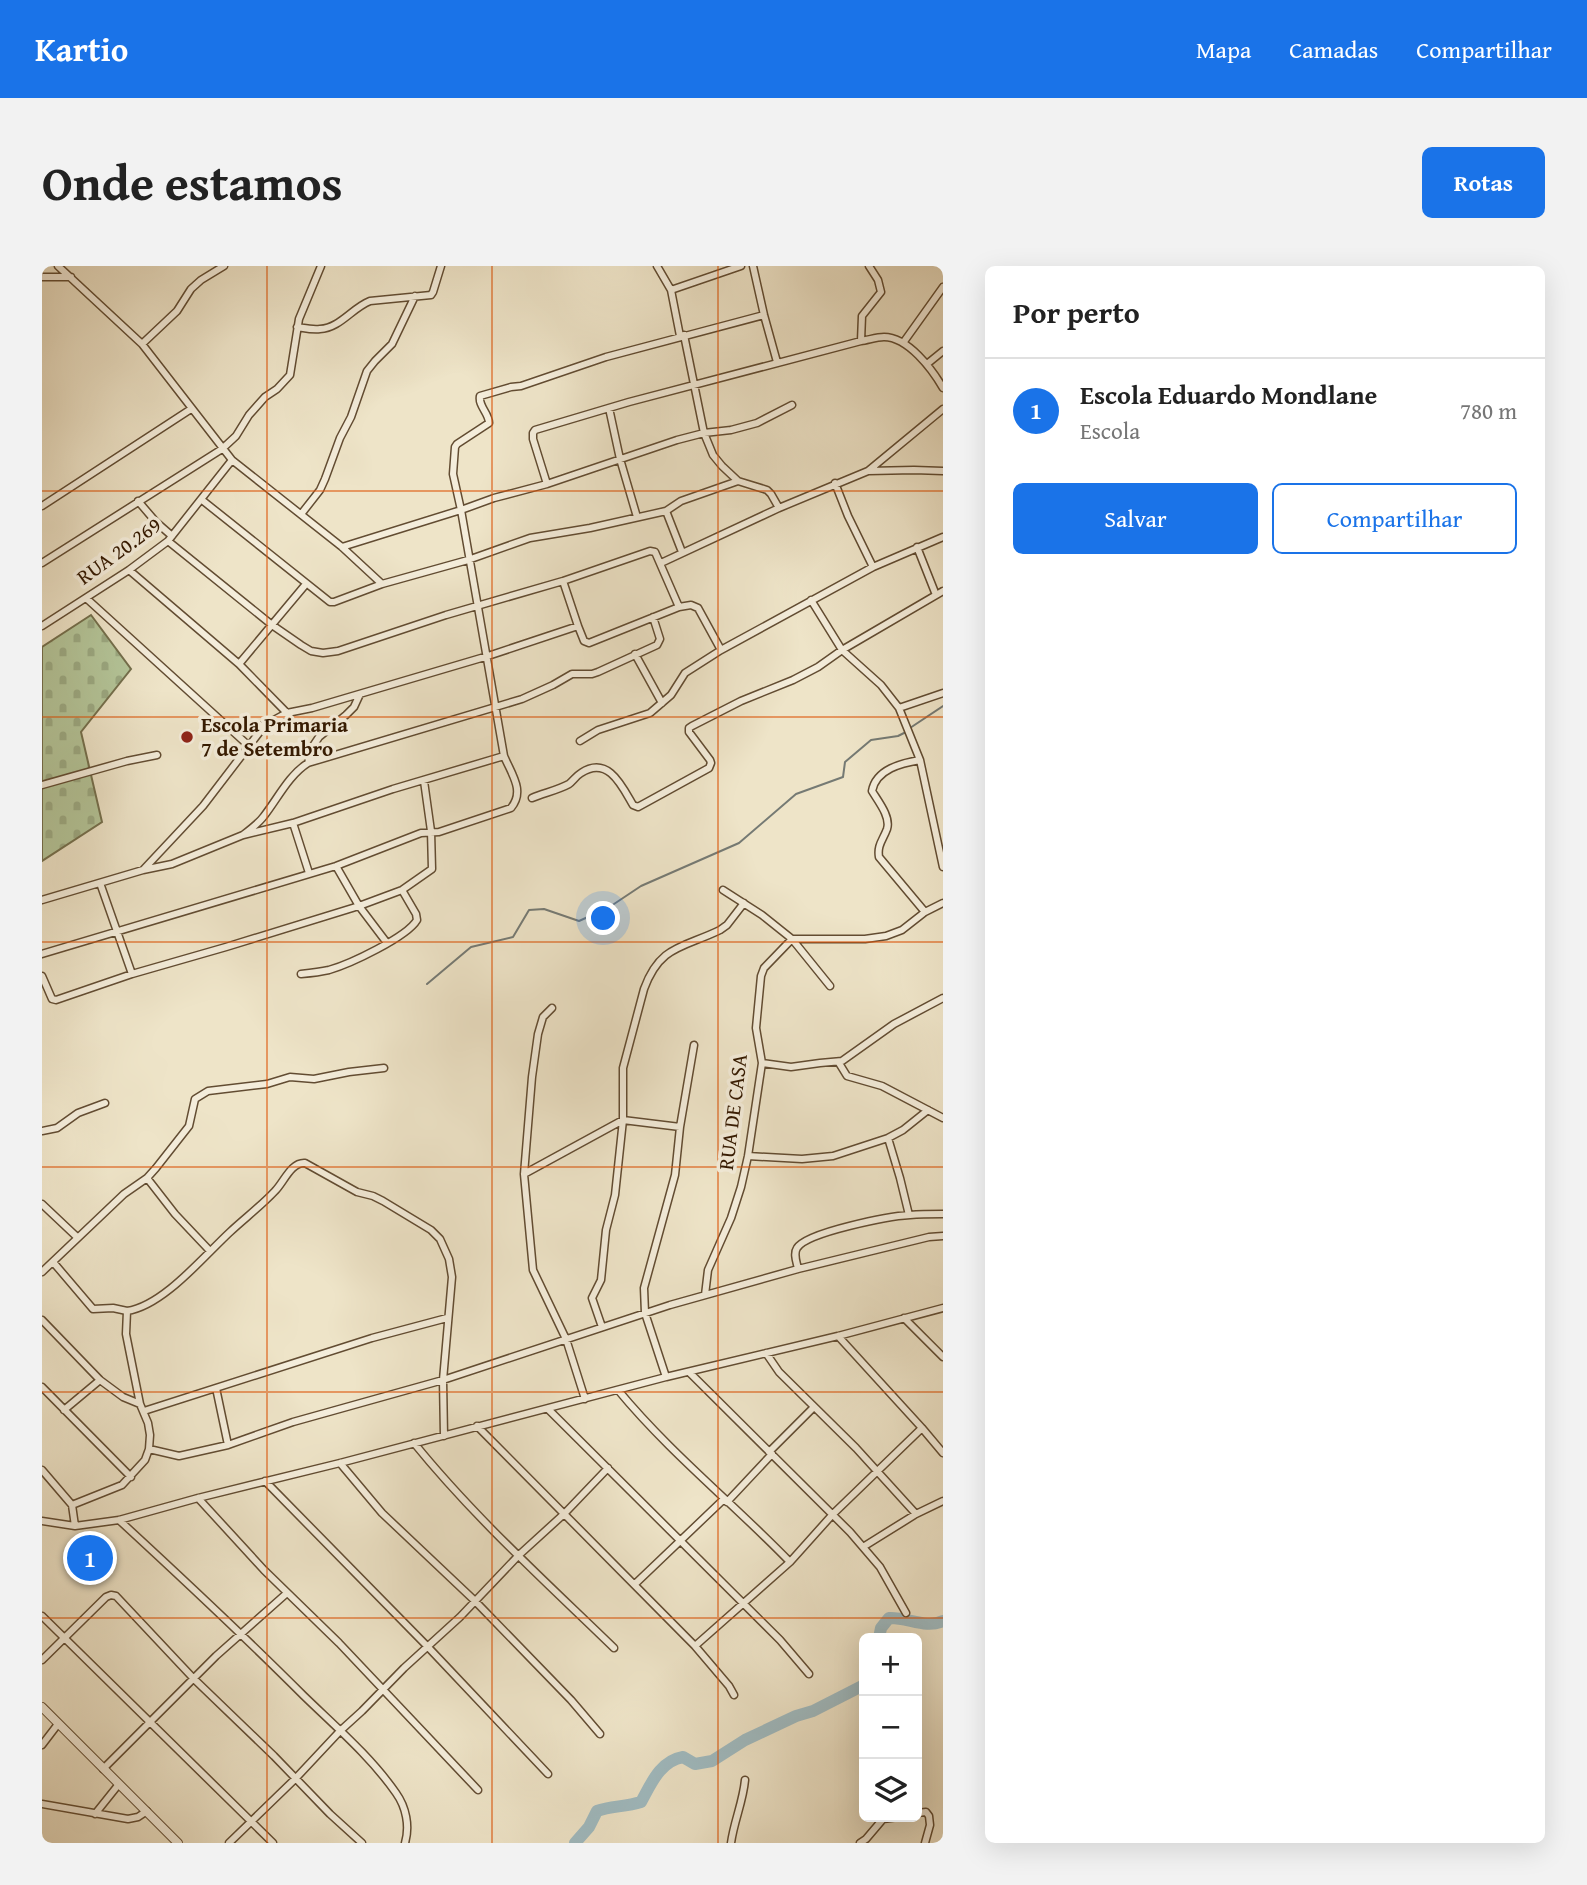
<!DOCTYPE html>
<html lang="pt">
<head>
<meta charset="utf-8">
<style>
  :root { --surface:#fff; --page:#f2f2f2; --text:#222; --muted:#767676; --line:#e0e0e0; --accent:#1a73e8 }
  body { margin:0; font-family:"Gentium Book Plus",serif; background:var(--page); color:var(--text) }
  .controls { position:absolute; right:21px; bottom:21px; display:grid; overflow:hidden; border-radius:10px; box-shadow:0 7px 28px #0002 }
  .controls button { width:63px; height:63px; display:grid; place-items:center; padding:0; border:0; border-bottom:2px solid var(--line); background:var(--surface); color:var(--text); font:35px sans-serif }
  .you { position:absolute; left:562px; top:653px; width:24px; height:24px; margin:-18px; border:5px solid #fff; border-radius:50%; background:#1a73e8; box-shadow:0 0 0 10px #1a73e833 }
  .badge { display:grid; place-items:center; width:46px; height:46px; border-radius:50%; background:var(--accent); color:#fff; font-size:23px; font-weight:700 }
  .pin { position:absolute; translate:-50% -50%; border:4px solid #fff; box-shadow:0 2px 7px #0006 }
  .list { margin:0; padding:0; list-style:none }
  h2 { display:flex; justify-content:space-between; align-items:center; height:91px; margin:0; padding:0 28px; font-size:30px }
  h2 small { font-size:23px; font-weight:400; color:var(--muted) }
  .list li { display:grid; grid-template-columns:46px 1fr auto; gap:21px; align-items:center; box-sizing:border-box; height:105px; padding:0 28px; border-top:2px solid var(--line) }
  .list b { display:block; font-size:26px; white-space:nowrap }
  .list p { margin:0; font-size:23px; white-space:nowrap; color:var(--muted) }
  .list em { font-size:23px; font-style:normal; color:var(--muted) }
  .actions { display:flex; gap:14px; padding:21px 28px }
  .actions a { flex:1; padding:16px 0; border:2px solid var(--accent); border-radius:10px; text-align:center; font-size:24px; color:var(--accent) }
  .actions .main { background:var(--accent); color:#fff }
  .icon { flex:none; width:38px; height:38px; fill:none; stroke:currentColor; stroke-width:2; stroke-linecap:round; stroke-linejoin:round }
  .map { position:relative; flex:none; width:901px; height:1577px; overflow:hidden; border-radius:10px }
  header { display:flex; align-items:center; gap:42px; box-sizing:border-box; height:98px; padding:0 35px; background:var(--accent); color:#fff }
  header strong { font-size:33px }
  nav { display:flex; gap:38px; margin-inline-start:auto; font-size:24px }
  .intro { display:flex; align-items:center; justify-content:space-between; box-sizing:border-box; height:168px; padding:0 42px }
  h1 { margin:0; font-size:49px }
  .button { padding:18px 32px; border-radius:10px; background:var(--accent); color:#fff; font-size:24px; font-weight:700 }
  main { display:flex; gap:42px; padding:0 42px }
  aside { flex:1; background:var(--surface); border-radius:10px; box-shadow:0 7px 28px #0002 }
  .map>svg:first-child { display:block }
  .cemetery { fill:url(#cemetery-stones); stroke:#746f4c; stroke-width:2 }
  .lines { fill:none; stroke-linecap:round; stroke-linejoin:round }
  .stream { stroke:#757a74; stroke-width:2 }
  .river { stroke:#a0bbc1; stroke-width:12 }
  .minor-casing { stroke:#624c32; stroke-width:9 }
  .tertiary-casing { stroke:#624c32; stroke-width:10 }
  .minor { stroke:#f4eddb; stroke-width:6 }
  .tertiary { stroke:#f4eddb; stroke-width:8 }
  .grid { fill:none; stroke:#df560b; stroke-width:2; stroke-opacity:0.55 }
  .poi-dot { fill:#8f2418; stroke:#f4eddb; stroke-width:2.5 }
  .labels { text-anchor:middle; stroke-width:7; stroke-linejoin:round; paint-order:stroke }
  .street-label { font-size:21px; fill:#341900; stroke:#f4eddb }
  .poi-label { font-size:21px; font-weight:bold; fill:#341900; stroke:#f4eddb; text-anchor:start }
</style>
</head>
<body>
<header>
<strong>Kartio</strong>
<nav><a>Mapa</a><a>Camadas</a><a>Compartilhar</a></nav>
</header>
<div class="intro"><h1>Onde estamos</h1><a class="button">Rotas</a></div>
<main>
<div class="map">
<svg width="901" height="1577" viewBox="0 0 901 1577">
  <defs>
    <pattern id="cemetery-stones" width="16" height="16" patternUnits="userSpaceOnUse" patternTransform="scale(1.75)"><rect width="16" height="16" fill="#b4c599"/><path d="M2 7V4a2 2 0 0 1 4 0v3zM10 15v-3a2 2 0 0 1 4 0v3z" fill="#9ba982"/></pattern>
  </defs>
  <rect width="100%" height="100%" fill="#eee4c8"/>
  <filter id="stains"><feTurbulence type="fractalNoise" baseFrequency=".00286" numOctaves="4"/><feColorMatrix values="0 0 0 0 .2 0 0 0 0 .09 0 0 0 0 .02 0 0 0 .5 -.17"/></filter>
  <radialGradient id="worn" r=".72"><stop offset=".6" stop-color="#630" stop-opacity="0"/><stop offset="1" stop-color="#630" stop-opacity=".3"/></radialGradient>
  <path class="cemetery" d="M49 349 89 403 39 466 60 556 0 595V381Z"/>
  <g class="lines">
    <path class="stream" d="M868 462 901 440
      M385 718 429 681 471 671 487 644 502 643 537 655 566 642 599 620 697 577 754 528 801 511 803 496 829 474 856 470 864 466"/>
    <path class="river" d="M837 1372 839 1362 847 1352C865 1351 884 1363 901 1355
      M533 1577 547 1561 555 1545C569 1540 583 1541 599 1536 609 1518 618 1495 641 1491L653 1498 670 1495 703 1474 754 1450 771 1445 822 1419"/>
    <defs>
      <path id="minor" d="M16 0 100 78 190 194 300 281 340 318
        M615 0 629 24 638 70
        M711 0 722 49 735 96
        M0 11H29
        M629 24 699 0
        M255 61C262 62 270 64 278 63 298 62 310 42 328 35L389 29 391 26 399 0
        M642 69 662 167 671 189 680 200 696 215 725 224 729 228 737 242
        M819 75 820 50 839 26 836 14 827 0
        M861 77 901 21
        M100 78 135 45 149 23 159 14 182 0
        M885 98 901 85
        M567 142 578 193 595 251
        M826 205 872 204 901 205
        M793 217 806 250 831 301
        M505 218 491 173V167L493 164 587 136 819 75C826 74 835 71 842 71 866 71 890 103 901 122
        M160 234 288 336H292L340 318 426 294 488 272 548 262 624 245 640 286
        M96 235 114 256 130 270
        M0 240 149 143
        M624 245 639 235 696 215
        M260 247 278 224 283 213 298 172 309 151 325 105 333 95 350 78 373 30
        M300 281 419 244 411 208 413 181 415 178 447 157C447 147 436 140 438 130L469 121 479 120 564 91 722 49
        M875 281 894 329
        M0 297 180 183 194 170 207 149 223 131 235 123 248 109 257 53 279 0
        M619 297 737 242 826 205 901 143
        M87 304 197 398 245 447
        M521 315 536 360
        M44 332 207 480
        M769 334 800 384 839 419 857 442 878 494 901 601
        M637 341 649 339 656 342 679 384 831 301 901 271
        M0 360 87 304 126 275 190 194
        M593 388 620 437
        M197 398 264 318
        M857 442 901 427
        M187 461 206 462 223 459
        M538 475 556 464 608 447 629 429 643 407 679 384
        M878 494C860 497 834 503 830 525 836 535 849 551 845 563 841 574 835 579 837 591L883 646
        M266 497 271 480 277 471 304 449 312 441 318 428
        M0 519 85 495 115 489
        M490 532C502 527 516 524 527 518 531 515 534 510 539 507 566 489 580 520 591 539L596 541 667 502 669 497 668 494 647 466V462L650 460 699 435 751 414 776 401 800 384 901 325
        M251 557 267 607
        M201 569C209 563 217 557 222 550 236 532 247 509 266 497L480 433 511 419 530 408H550L556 406 615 379 618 373 611 351
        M294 600 317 640 345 677
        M101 604 161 540 223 459 245 447 270 442 446 390 536 360 542 375 547 377 637 341 613 286 608 285 521 315 404 349 296 385 281 387 269 385 259 379 230 359 126 275
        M58 617 90 708
        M681 624 720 649 750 673 788 720
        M0 634 101 604 130 598 201 569 251 557 351 523 462 490
        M0 688 294 600 379 567 397 566 469 542C483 525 470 509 462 490L419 244 452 232 505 218 635 174 662 167 689 164 715 157 750 139
        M259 708C269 707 278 706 287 704 308 698 365 671 375 654L374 648 360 624
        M0 710 10 733 14 734 90 708 184 681 317 640 360 624 390 603 389 565 382 515
        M510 742 501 751 496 768 490 811 482 908 491 1004 524 1073 543 1133
        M720 797 749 801 778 797 800 795 852 758 901 732
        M797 797 805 810 840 820 901 852
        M0 865 15 862 36 847 63 837
        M846 872 858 912 867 949
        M706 890 760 893 791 890 846 872 861 864 886 844
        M482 908 581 854 638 861
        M105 912 133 948 168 985
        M0 938 36 972
        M11 996 51 1043 71 1042 85 1045
        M756 1003C755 997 751 988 755 982 765 966 848 950 868 949 879 948 890 948 901 948
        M0 1006 82 928 105 912 114 902 147 860 153 833 166 825 225 818 248 811 272 813 307 806 342 802
        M663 1029 666 1004 689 952 699 921 706 890 720 797 714 762 719 710 722 702 750 673H823L844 670 860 664 883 646 901 637
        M862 1052 901 1091
        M0 1054 58 1114 81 1131 98 1138
        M560 1061 550 1032 559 1014 564 964 573 929 581 854V802L602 723C618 679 641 682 678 664L685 659 702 637
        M796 1070 880 1162 901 1187
        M724 1087 737 1106 814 1182 874 1248
        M647 1106 808 1266 838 1301 864 1347
        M624 1111 603 1047 602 1022 633 909 638 861 652 779
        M0 1121 89 1211
        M174 1122 186 1179
        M576 1124C628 1187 692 1238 748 1296
        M506 1143 738 1374 767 1408
        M22 1144 58 1114
        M102 1145 330 1072 405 1052
        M435 1160 653 1380 687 1420 692 1429
        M372 1177C432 1251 504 1316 572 1382
        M107 1183 137 1190 186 1179 251 1156 401 1114 628 1039 756 1003 887 971 901 970
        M727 1186 772 1141
        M298 1197 340 1247 432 1334 529 1434 558 1468
        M0 1204 30 1239 33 1260
        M223 1215 385 1380 506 1508
        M156 1232 222 1304 297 1377 436 1524
        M685 1236 730 1188
        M30 1239 80 1219 103 1194 107 1183 108 1169 106 1157 98 1138 84 1068 85 1045C121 1040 162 990 188 966 203 952 219 940 233 925 242 916 249 896 263 897L315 926 331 930 341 935 389 964 398 973 407 993 410 1011 401 1114 402 1170
        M77 1254C140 1312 202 1370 262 1430 294 1461 329 1491 354 1527 364 1541 368 1560 363 1577
        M0 1255 33 1260 77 1254 156 1232 298 1197 624 1111 796 1070 901 1042
        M821 1281 874 1248 901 1235
        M593 1318 682 1233
        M0 1350 231 1577
        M653 1380 748 1296 791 1248 880 1162
        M0 1394 64 1331 69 1329 74 1330 152 1413 232 1490 288 1548 320 1577
        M0 1479 16 1458
        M61 1503 174 1390 245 1327
        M0 1538 86 1553 96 1551 105 1545
        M875 1547 884 1546 887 1550 888 1559 883 1577
        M53 1548 77 1518
        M187 1577 253 1513 298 1465 320 1445 362 1402 418 1351 477 1289 522 1248 566 1202
        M689 1577C692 1555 701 1536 703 1514
        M818 1577 824 1573 841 1553 856 1551"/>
      <path id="tertiary" d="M0 1441 136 1577"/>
    </defs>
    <use href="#minor" class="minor-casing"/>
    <use href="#tertiary" class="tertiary-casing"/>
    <use href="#minor" class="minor"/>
    <use href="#tertiary" class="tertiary"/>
  </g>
  <path class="grid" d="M225 0V1577M450 0V1577M676 0V1577M0 225H901M0 451H901M0 676H901M0 901H901M0 1126H901M0 1352H901"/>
  <circle class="poi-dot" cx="145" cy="471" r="7"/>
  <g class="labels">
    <g class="street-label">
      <text transform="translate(77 285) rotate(-36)" y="7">RUA 20.269</text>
      <text transform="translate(691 846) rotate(-83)" y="7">RUA DE CASA</text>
    </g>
    <g class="poi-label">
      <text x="159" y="466">Escola Primaria<tspan x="159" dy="24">7 de Setembro</tspan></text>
    </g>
  </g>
  <rect width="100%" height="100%" filter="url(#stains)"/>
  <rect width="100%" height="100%" fill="url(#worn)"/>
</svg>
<div class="controls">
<button>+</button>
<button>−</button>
<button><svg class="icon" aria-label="layers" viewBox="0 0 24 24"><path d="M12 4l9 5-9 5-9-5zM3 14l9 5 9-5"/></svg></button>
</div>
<div class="you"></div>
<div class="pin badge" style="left:48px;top:1292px">1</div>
</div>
<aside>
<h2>Por perto<small></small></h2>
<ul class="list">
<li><span class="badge">1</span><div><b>Escola Eduardo Mondlane</b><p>Escola</p></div><em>780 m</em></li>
</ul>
<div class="actions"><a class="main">Salvar</a><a>Compartilhar</a></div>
</aside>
</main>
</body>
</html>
